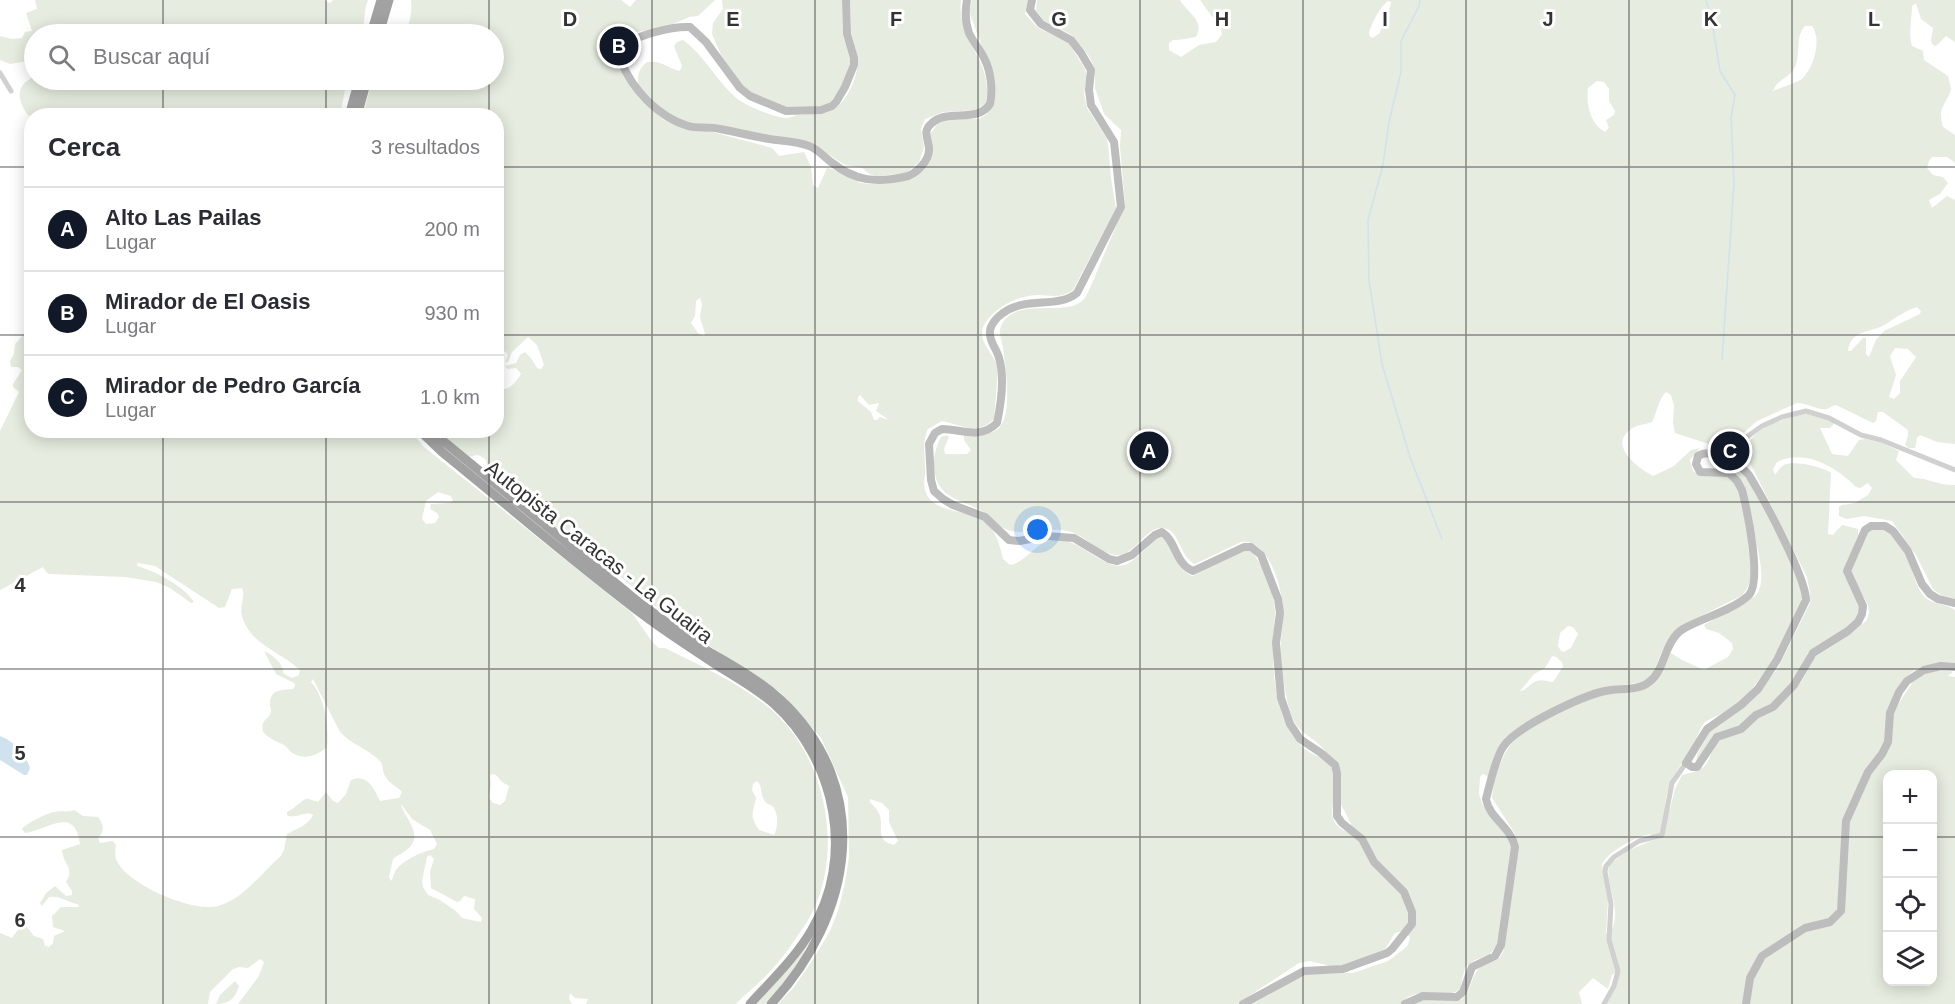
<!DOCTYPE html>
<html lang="es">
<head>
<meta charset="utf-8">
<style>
  :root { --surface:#fff; --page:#f7f7f7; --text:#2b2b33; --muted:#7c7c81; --line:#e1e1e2; --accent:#111827 }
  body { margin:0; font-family:Helvetica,sans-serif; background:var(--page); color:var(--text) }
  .controls { position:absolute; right:18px; bottom:18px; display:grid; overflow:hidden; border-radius:12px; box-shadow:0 3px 15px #0003 }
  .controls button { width:54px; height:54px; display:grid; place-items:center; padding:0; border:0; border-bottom:2px solid var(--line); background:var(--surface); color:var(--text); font:30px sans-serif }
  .you { position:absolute; left:1038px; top:530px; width:21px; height:21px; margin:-15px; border:4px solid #fff; border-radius:50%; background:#1a73e8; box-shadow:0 0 0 9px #1a73e833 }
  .badge { display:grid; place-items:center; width:39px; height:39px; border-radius:50%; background:var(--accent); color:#fff; font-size:20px; font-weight:700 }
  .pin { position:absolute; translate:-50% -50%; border:3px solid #fff; box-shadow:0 2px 6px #0006 }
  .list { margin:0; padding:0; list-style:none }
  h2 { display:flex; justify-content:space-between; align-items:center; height:78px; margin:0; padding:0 24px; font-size:26px }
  h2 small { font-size:20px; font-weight:400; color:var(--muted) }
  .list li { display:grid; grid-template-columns:39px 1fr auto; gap:18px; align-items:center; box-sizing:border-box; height:84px; padding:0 24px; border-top:2px solid var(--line) }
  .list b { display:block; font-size:22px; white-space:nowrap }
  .list p { margin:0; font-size:20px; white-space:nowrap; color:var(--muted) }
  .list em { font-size:20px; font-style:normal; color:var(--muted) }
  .icon { flex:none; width:33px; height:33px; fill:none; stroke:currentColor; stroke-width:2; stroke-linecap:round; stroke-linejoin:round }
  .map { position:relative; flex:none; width:1955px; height:1004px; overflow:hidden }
  .search { position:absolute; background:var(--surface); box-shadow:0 3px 15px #0003; left:24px; top:24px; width:480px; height:66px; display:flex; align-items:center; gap:15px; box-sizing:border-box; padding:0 21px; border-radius:33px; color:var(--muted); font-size:22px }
  .panel { position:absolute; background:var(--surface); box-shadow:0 3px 15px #0003; left:24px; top:108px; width:480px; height:330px; border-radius:24px }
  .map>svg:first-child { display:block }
  .green { fill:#e6ecdf; fill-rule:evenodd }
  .water { fill:#cfe2ee }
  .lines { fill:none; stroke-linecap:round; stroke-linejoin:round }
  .stream { stroke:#cfe2ee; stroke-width:1.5 }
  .minor { stroke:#d0d0d0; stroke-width:5 }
  .secondary { stroke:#bdbdbd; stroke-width:8 }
  .trunk { stroke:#a2a2a2; stroke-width:9 }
  .grid { fill:none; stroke:#333; stroke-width:1.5; stroke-opacity:0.55 }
  .labels { text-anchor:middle; stroke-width:6; stroke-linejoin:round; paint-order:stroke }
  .street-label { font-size:21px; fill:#333; stroke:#fff }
  .grid-label { font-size:20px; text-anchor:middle; font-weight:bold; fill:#333; stroke:#fff; stroke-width:6; stroke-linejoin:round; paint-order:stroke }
</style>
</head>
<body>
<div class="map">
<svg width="1955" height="1004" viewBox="0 0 1955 1004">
  <rect width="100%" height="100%" fill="#fff"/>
  <path class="green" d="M35 0H324L330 3 333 0H368C363 11 366 23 361 34H34V60L10 64 0 60V36L12 39 22 38 25 32 32 31 26 13 37 9Z
    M411 0H621L630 7 636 0H715L698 16 689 17 669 26 626 34 615 46 612 57 636 94 664 120 693 130 709 131 772 148 779 156 804 152 811 167 813 185 818 188 827 168 832 169 860 183 871 184 903 181 914 178 923 167 930 134 940 121 948 119H979L987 114 994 103 990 69 969 11 972 0H1028L1025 14 1038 28 1068 42 1085 69 1087 77 1084 94 1087 108 1106 137 1108 143 1111 178 1116 208 1073 290C1060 299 1051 295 1037 295 1018 296 1000 305 988 319 984 324 981 330 982 336 985 349 996 357 998 370L994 419C977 436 962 425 942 421L928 429C922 441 925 454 925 466 926 474 923 482 925 490 931 513 966 510 981 519 995 527 1000 545 1003 559L1010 565C1030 561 1034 540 1057 540 1084 539 1107 576 1129 563 1140 556 1150 544 1160 535 1177 543 1173 570 1193 576L1241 551 1248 549C1264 562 1274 592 1275 612 1275 623 1273 633 1273 644 1272 681 1279 744 1320 757L1326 755 1325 751C1316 738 1299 734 1293 719 1285 701 1282 670 1281 651 1280 637 1284 623 1283 609 1282 588 1269 538 1241 542L1195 564C1180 557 1181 535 1167 529 1148 521 1136 557 1116 555 1099 553 1087 537 1071 532 1052 526 1031 535 1012 531 999 529 992 517 982 511 959 498 937 499 934 468 933 458 936 446 941 437L947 435 949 437 944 449 945 454H967L971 450 964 440V435C974 434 986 435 995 431 1015 421 1005 365 1003 347 1001 339 998 331 1002 324 1015 298 1062 315 1079 303 1085 300 1087 294 1090 288L1125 205 1120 147 1121 130 1104 114 1095 88V69L1089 56 1072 35 1044 21 1036 10 1037 0H1180C1188 14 1205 20 1196 37 1188 38 1181 40 1173 40L1169 43V50L1181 57 1199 45 1216 42 1222 34 1221 29 1200 0H1955V42L1946 36 1936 46 1933 45 1931 41 1933 28 1921 19 1916 3 1912 6C1912 19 1908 34 1912 46L1923 51 1924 60 1948 76 1951 89C1946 107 1937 105 1943 127L1955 135V163L1947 157H1932L1929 161 1927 168 1933 175 1943 177 1948 183 1940 194 1929 200 1932 208 1947 196 1955 200V444L1937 442 1920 435 1917 438 1915 448H1908L1905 444 1908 436V430L1883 412H1878L1876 421 1873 423 1836 405C1833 405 1830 408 1827 409 1818 411 1806 402 1797 403L1757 421 1731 444 1724 446H1715L1675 433 1673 424 1674 406 1671 395 1666 392C1658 399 1657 413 1652 422 1644 425 1637 424 1630 430 1608 446 1639 469 1653 476L1674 466 1691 450 1700 448 1690 460 1693 471C1703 480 1720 469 1730 478 1738 485 1743 498 1748 508L1727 468C1746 466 1757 496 1764 510 1777 536 1796 564 1802 593 1805 613 1754 693 1736 706 1727 713 1713 716 1704 723 1700 728 1697 738 1694 744 1682 765 1665 783 1665 809H1670L1675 789 1682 775C1713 768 1704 764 1718 740L1745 730 1752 722 1794 690 1801 682 1814 658 1852 633 1867 620 1869 613 1868 605 1850 573C1854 562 1858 545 1865 534 1880 515 1900 543 1906 555 1913 567 1914 583 1922 594 1930 605 1945 603 1955 610V663C1939 662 1917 664 1906 678 1901 685 1899 697 1897 706L1916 677C1929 673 1940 667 1953 672L1948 676 1955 677V1004H1749C1752 962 1772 952 1801 927 1766 949 1746 958 1743 1004H1607L1616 987 1617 971 1612 975 1608 989 1593 978 1579 992 1582 1004H1413L1424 1000H1461C1471 992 1470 981 1477 971 1490 952 1503 974 1506 934L1489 955 1475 960 1465 967 1460 989C1444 1001 1426 985 1405 999L1404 1004H1252L1306 974 1353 973 1388 961 1404 949 1408 945 1410 937 1402 931 1395 933 1385 949 1347 965 1330 966 1310 961 1299 963 1237 1004H778L794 987 814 958 830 931 838 911 845 883 849 857 848 797 821 738 781 693 678 625 605 564C600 558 602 550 596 543L573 541 546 521 488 472C487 463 488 458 477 455L469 457 447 438 445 431 496 430 497 387C507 394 516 382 521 374L516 368 508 369 505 366 516 363 520 355 525 352 531 358 537 368 541 369 544 365 537 345 528 337 512 352 508 362H505L508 355 505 351 497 363V357L502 345 500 342H496V116H363L372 80H494V34H401C411 27 412 12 411 0ZM1388 1 1391 2C1390 13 1382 21 1380 33L1372 38 1369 35C1369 27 1381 5 1388 1ZM1805 26H1812C1822 39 1814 68 1802 79 1800 81 1775 90 1773 91 1776 80 1790 78 1795 67 1801 54 1795 36 1805 26ZM1597 81 1604 82 1609 89V101L1615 111 1614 115 1606 120 1609 128 1605 132C1590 124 1586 104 1588 88ZM700 298 702 304 700 317 705 334 704 336 698 333 691 323 695 316 696 301ZM1917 307 1921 311 1920 314 1884 331 1876 340 1869 357 1866 354V338H1863L1851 351H1848C1851 329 1871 333 1884 325 1894 319 1906 310 1917 307ZM1895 348 1908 349 1916 357 1900 381V393L1894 399 1889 397 1896 375 1890 356ZM860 395 869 405 879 403 876 411 889 420 880 417 877 420H874L871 412 858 401V397ZM1753 530C1757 547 1769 585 1754 597L1704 625 1706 629 1719 633 1732 643 1733 649 1728 657 1704 670 1682 660 1671 653 1643 688C1629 690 1615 691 1602 695 1577 702 1529 724 1512 743 1501 756 1493 781 1492 798L1514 832 1517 845 1483 806 1479 794 1480 777 1483 774 1489 777C1492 765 1494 753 1501 743 1516 723 1580 693 1605 687 1617 684 1634 686 1645 680 1656 674 1658 655 1666 645 1688 619 1712 611 1741 596 1758 581 1749 554 1747 534V531ZM1568 626 1573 627 1578 634 1571 648 1564 652 1561 651 1558 646 1560 633ZM1552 656 1556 657 1562 662 1563 667 1553 682C1547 682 1543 679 1537 681 1530 683 1527 690 1520 691L1534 674 1545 668ZM1888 774H1932V982H1888ZM870 799 882 803 889 810V822L898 841 894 845C873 840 885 826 879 813 877 809 873 806 870 802ZM1339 800 1351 824V830L1347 832C1334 826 1330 818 1333 804ZM1651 834 1653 840 1627 851 1609 865C1605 886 1624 912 1610 932L1606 933 1608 900 1602 864C1610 850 1635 837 1651 834Z
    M722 0H842L843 36 851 59V65L847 77 830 103 812 108H786L751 93 743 86 721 55 712 34 713 23 723 9Z
    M850 0H961C956 42 994 59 986 103L977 110 943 112 925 119 921 129 924 147 919 162 906 173 877 176 871 175 862 168 845 165 811 143 684 122 665 112 639 86C636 77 639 68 647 62 662 60 669 69 680 71L682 66 674 46 677 42 683 40C704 55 716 80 735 97 744 105 774 118 786 118 791 118 795 115 799 115 812 113 824 116 835 108 848 100 856 79 858 64L851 32Z
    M34 77V80H347L340 115 32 116 31 118C18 105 13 85 34 77Z
    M31 330 32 430 410 431 424 447 632 613 653 643 659 648H665C699 665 737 682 767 706 827 754 847 856 807 922 795 940 781 961 766 976 756 986 745 994 736 1004H586L588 999 575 998 570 993 569 999 572 1004H238L259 976 264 962 260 959 248 968 239 967 233 969 210 992 208 1004H0V933L12 938 20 927H27L34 936 43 939 45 946 49 947 53 943 54 936 65 931 53 927 52 916 61 907H79L78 904C68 903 60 895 49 897L42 906 40 903 46 893 55 886 66 896 72 895V891L66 882C75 867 63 865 62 850L80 844C75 804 46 831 25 833L22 829C27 823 47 813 54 812 61 810 67 813 74 810L83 816 98 817C104 825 105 831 98 838L100 843 113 841 116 845C115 850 115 855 116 859 125 884 193 913 218 906 243 900 261 873 280 857L284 850 287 834C296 829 309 825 313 815 304 810 296 820 287 815V812C290 810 293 809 296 806 308 797 303 797 318 802L326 792 333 801 338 803 346 794 351 780C367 773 374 789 380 801L399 798 402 792C397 787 388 782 385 776 380 767 387 765 374 756 363 747 350 743 340 732L313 679 311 682C325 697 329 727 327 747 317 756 303 761 291 752 289 750 287 747 284 745 276 741 270 739 263 732 260 718 270 720 271 711 271 709 270 707 270 706 269 689 281 690 293 689L295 686 294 683 276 674 264 651C273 655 284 664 283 673L292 678 299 675 300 670C281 652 250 645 242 616 239 606 246 596 242 588L232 589 225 607 219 608 155 566 138 563 137 566C155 571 184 586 194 602L191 603 170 588 156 582 125 577 49 574 46 572 43 567 0 590V431L19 392 13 387V384L22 370 18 367H11L10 361 14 354 15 344 27 331ZM438 492 451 496 453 501 450 503 431 504 430 509 437 513 439 517 435 523 426 524 422 519 426 501ZM492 774 496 775 502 782 509 786 505 801 500 805 493 803 489 798 491 785 490 776ZM757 781C763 787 760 793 764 800 767 805 768 803 772 806 779 812 778 828 774 835L759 830C749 815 753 813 756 798L752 790 753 784ZM401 804 412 819 430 830 437 844 434 849C423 851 399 862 395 872 393 875 393 879 391 881L389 877 393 859C399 854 408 851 412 844 421 831 402 814 401 804ZM430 855 434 859 430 872 431 888 457 902 460 901 464 896 475 899 474 909 482 918 481 922 462 918 457 912 440 900 428 895 423 887 422 881 427 857Z
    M1802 414H1810L1833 422 1834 424 1830 428H1820L1832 454 1848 456 1859 440 1865 439 1882 443 1899 451 1896 460 1914 478C1928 478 1940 486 1955 485V599L1941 595 1933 589 1916 555 1892 521 1864 516 1847 519 1839 516V507L1842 505 1855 503 1868 495 1872 488 1868 483 1860 488 1856 487C1837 468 1806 448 1777 462L1773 469 1775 475C1777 472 1780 467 1784 465 1792 460 1824 467 1831 473L1828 534 1833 535 1842 525 1858 529V535L1844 573 1861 608 1855 622 1808 653 1792 684 1772 704 1736 727 1716 734 1696 763 1697 755 1710 731 1751 701 1778 668 1810 603V592L1807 577 1746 455C1748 427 1780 421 1802 414Z
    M819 926 789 978 765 1004H756Z
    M235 981 239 986C235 999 229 1004 216 1004L220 995Z"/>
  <path class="water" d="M0 736C14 741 25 753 30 768L27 775H24L0 760Z"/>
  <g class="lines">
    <path class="stream" d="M1420 0 1419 6 1401 41V72L1389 122 1383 165 1368 220 1369 280 1382 364 1410 457 1442 539
      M1706 0 1711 16 1720 71 1735 95 1731 117 1734 183 1722 360 1723 344"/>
    <path class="minor" d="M0 73 11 91
      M1729 461 1748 436 1762 426 1782 417 1806 411 1829 418 1861 435 1881 440 1955 470
      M1604 1004 1614 986 1618 971 1609 940 1611 904 1605 872 1606 866 1614 857 1639 841 1662 835 1672 783 1686 763"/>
    <path class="secondary" d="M846 0 847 34 854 58V65L845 87 836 102 832 106 821 110 786 111 750 96 740 88 706 42 690 27C674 26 634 35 624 47L621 61C632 89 658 117 688 126 698 129 709 126 720 129 736 132 752 136 769 139 782 141 797 141 809 146 818 149 824 157 831 162 855 181 875 183 904 177 916 175 930 160 929 148 928 137 922 131 932 123 948 108 977 124 990 104 993 90 991 71 984 58 980 49 973 42 969 33 965 22 965 11 967 0
      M1032 0 1030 10 1041 24 1071 40 1081 53 1091 70 1089 90 1091 105 1114 142 1121 207 1077 293C1058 309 1026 296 1003 313 997 317 990 325 990 332 989 342 997 349 999 358 1005 377 1001 404 997 423 980 440 961 429 942 429L935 433 929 444 931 480 934 491 943 499 953 505 985 517 1009 540 1019 541 1047 536 1074 538 1109 559 1117 561 1132 555 1155 535 1162 532C1176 541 1176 565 1193 571L1244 547H1251L1261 555 1278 599 1280 613 1276 643 1281 698 1290 724 1300 739 1321 753 1335 765 1337 773V816L1342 823 1362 839 1374 862 1404 892 1412 912V924L1392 949 1387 953 1343 969 1304 971 1243 1004
      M1405 1004 1423 996 1457 997 1463 992 1472 967 1495 956 1501 945 1515 847C1511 827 1489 818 1486 799 1489 787 1496 757 1503 747 1515 727 1582 696 1605 691 1618 688 1639 691 1649 682 1665 671 1664 641 1683 629 1702 618 1731 611 1748 596 1763 583 1747 510 1742 490L1737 481 1729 473 1700 472 1696 464 1698 456C1713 447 1738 463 1749 475 1763 498 1806 577 1806 600L1777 660 1758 689 1741 705 1707 729 1686 763 1692 767H1697L1717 737 1741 729 1756 715 1773 707 1794 685 1813 653 1848 631 1858 622 1862 614 1863 606 1847 571 1865 530 1871 526H1885L1893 531 1908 551 1922 584 1930 594 1938 599 1955 603
      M1746 1004 1750 978 1762 956 1805 928 1830 922 1841 911 1846 821 1868 772 1882 754 1888 742 1890 713 1899 692 1907 681 1924 670 1941 666 1955 667"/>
    <path class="trunk" d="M371 34 381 0
      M379 34 389 0
      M349 116 359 80
      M357 116 367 80
      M419 430 442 452C511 508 579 567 650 620 672 636 695 651 718 666 737 678 757 689 774 704 836 760 856 858 811 931 795 958 771 981 750 1004
      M430 430 641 604C663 620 685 636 708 651 733 666 759 680 780 699 876 788 853 916 771 1004"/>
  </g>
  <path class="grid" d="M163 0V34M326 0V34M489 0V34M652 0V1004M815 0V1004M978 0V1004M1140 0V1004M1303 0V1004M1466 0V1004M1629 0V1004M1792 0V1004M163 80V116M326 80V116M489 80V116M0 167H32M496 167H1955M0 335H32M496 335H1955M163 430V1004M326 430V1004M489 430V1004M0 502H1955M0 669H1955M0 837H1888M1932 837H1955"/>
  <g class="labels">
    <g class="street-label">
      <text transform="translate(599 552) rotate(38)" y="7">Autopista Caracas - La Guaira</text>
    </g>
  </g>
  <g class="grid-label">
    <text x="570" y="26">D</text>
    <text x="733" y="26">E</text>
    <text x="896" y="26">F</text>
    <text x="1059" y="26">G</text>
    <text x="1222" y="26">H</text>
    <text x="1385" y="26">I</text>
    <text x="1548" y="26">J</text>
    <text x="1711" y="26">K</text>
    <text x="1874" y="26">L</text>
    <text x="20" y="592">4</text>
    <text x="20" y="760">5</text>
    <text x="20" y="927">6</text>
  </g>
</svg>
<div class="controls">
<button>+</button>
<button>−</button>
<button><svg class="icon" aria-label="locate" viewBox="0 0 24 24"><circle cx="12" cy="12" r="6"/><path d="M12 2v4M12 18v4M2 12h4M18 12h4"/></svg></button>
<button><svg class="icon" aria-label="layers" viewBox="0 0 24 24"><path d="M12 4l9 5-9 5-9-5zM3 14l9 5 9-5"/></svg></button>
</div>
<div class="you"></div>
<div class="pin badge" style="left:1149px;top:451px">A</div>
<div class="pin badge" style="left:619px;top:46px">B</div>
<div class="pin badge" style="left:1730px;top:451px">C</div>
<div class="search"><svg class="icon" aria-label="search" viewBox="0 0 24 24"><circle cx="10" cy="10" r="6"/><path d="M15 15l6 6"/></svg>Buscar aquí</div>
<section class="panel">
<h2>Cerca<small>3 resultados</small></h2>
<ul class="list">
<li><span class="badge">A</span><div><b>Alto Las Pailas</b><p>Lugar</p></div><em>200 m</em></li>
<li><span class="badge">B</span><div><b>Mirador de El Oasis</b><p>Lugar</p></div><em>930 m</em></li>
<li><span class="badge">C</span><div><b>Mirador de Pedro García</b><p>Lugar</p></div><em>1.0 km</em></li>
</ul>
</section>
</div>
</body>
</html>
